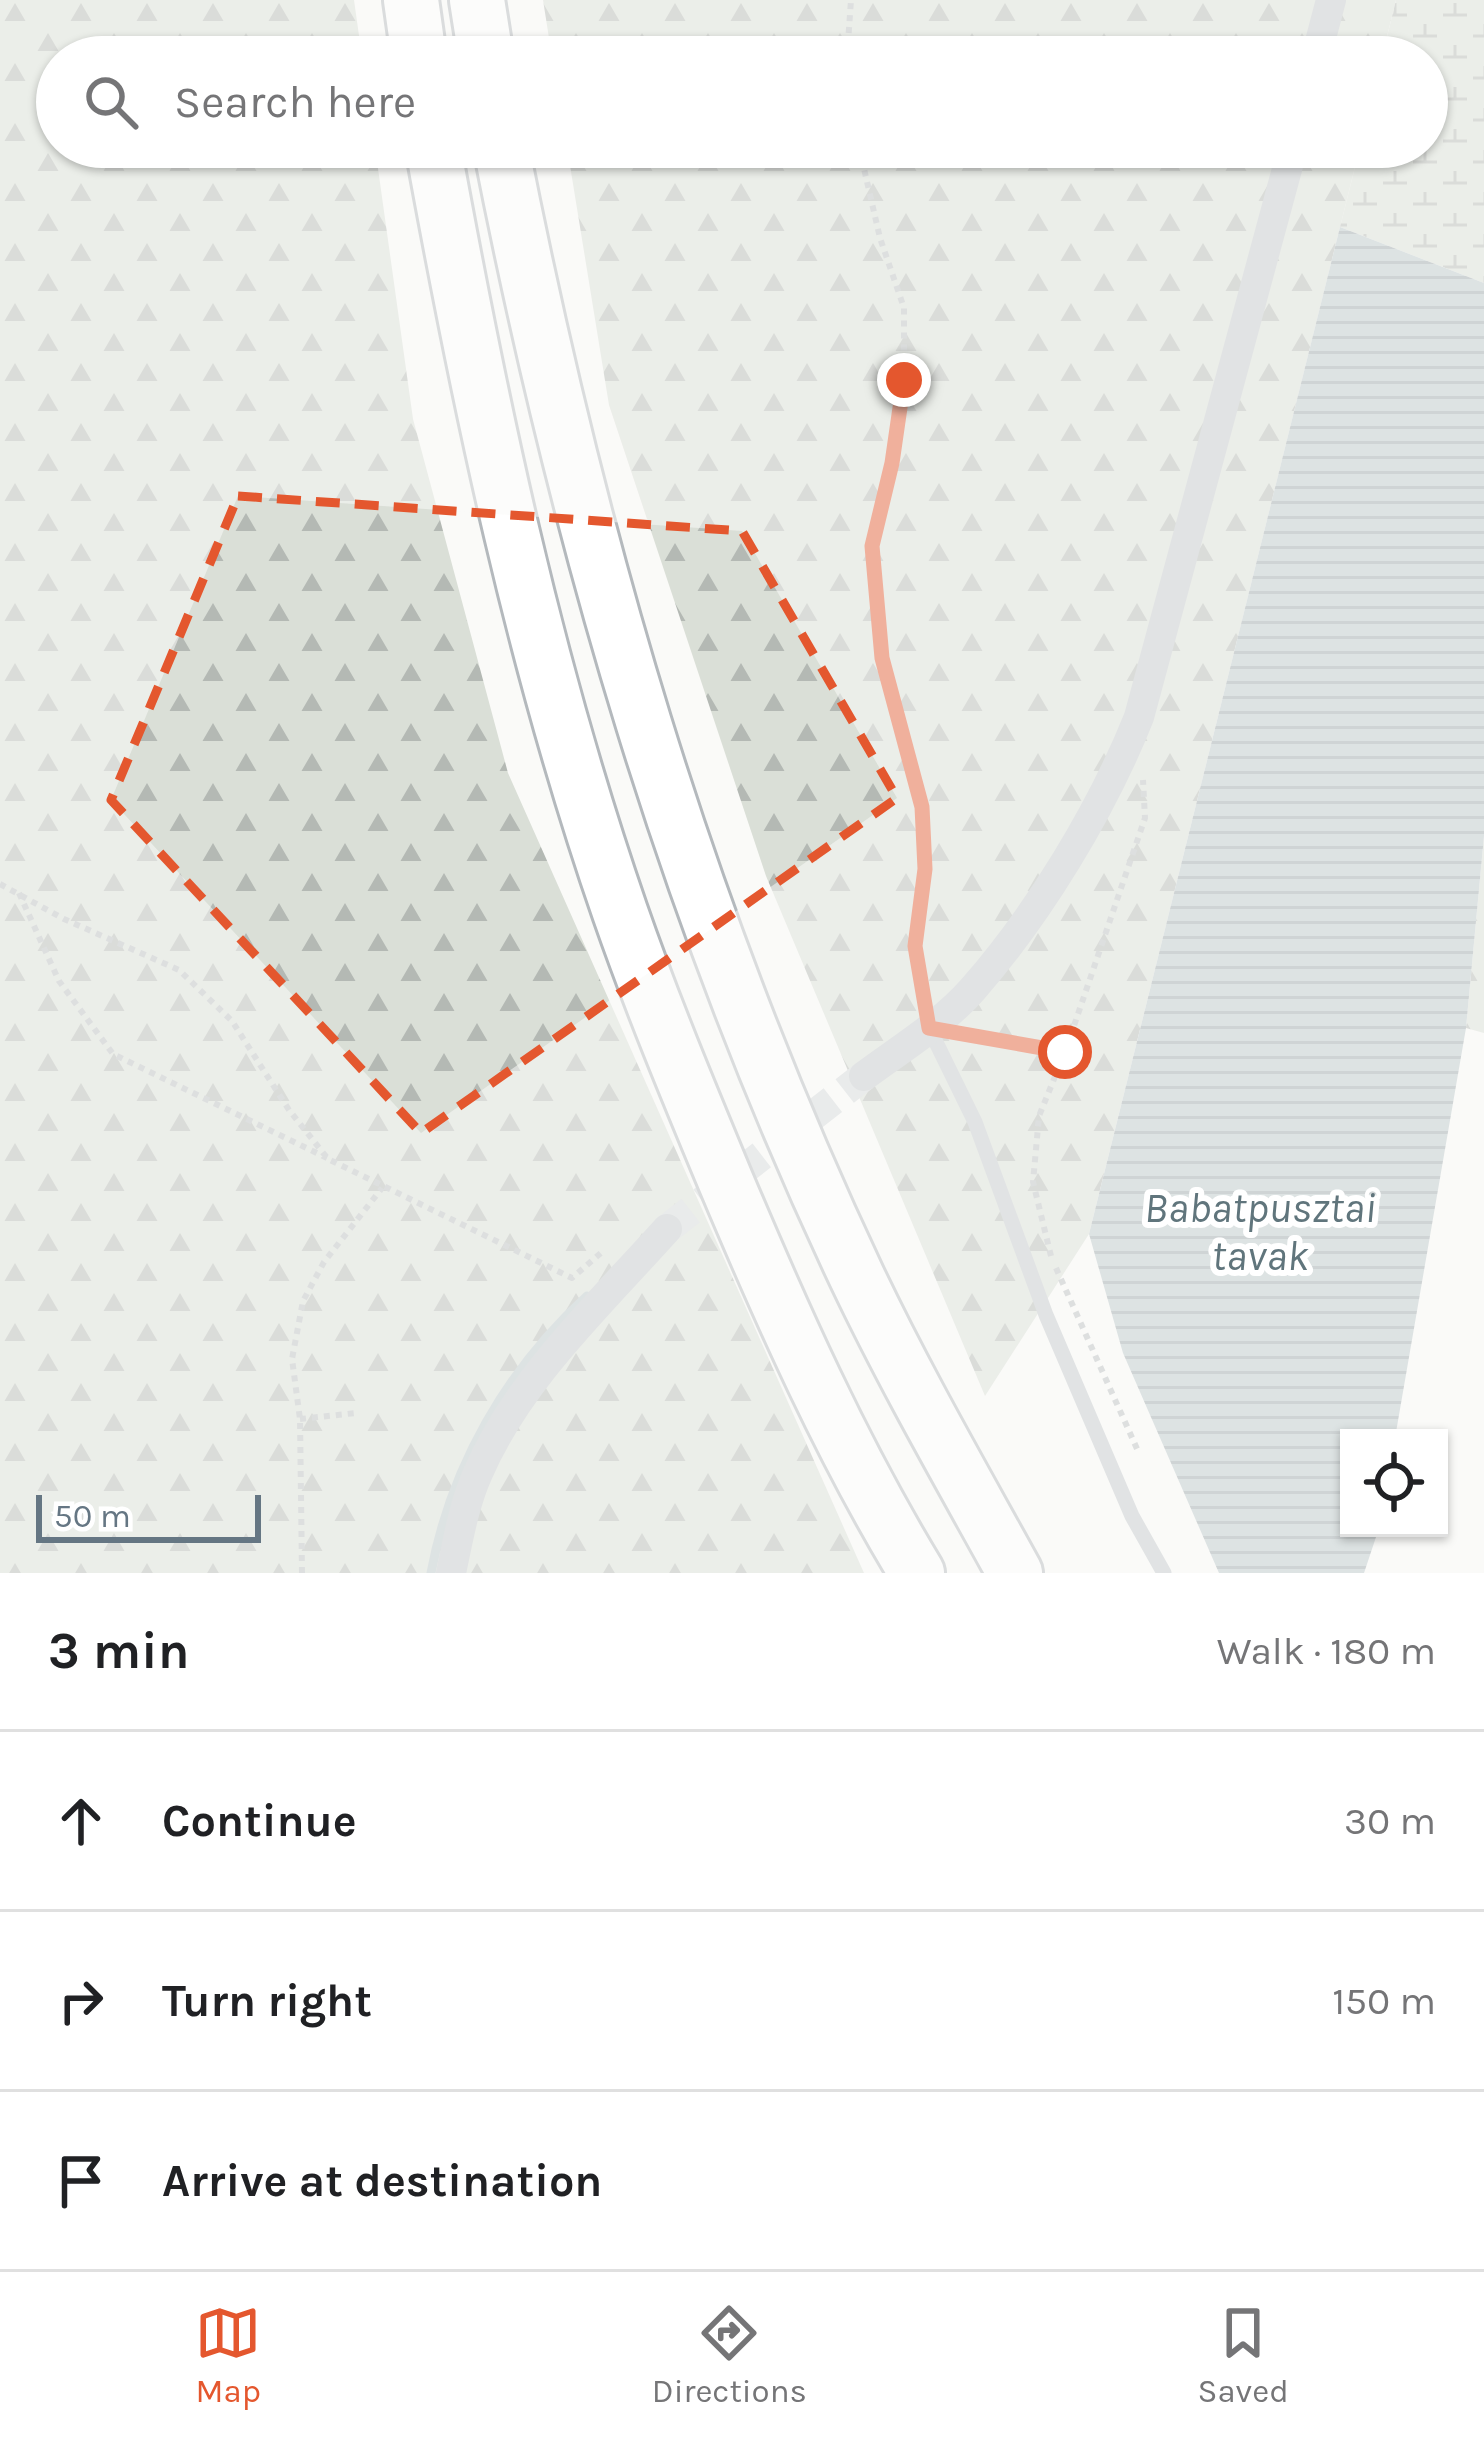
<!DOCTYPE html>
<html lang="en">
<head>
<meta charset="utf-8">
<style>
  :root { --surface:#fff; --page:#f2f2f2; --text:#202124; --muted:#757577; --line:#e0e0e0; --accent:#e4572e }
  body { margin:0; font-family:Karla,sans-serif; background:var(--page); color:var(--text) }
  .controls { position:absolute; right:36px; bottom:36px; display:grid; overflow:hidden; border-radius:0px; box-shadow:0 3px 9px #0004 }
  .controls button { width:108px; height:108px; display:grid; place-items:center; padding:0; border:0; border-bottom:3px solid var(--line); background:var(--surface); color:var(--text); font:60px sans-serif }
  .scale { position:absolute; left:36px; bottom:30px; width:225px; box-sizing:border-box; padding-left:12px; border:6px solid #657683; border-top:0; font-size:33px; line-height:42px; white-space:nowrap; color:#657683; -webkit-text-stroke:9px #fff; paint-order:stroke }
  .stop { position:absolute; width:36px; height:36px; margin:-27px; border:9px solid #e4572e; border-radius:50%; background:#fff }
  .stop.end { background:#e4572e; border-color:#fff; box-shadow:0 3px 12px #0008 }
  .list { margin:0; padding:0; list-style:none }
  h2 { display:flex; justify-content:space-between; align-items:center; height:156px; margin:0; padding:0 48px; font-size:51px }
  h2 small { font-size:39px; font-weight:400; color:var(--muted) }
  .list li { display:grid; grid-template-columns:78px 1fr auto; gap:36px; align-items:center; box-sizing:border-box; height:180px; padding:0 48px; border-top:3px solid var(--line) }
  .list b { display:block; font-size:45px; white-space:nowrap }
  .list em { font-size:39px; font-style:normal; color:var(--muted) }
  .icon { flex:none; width:66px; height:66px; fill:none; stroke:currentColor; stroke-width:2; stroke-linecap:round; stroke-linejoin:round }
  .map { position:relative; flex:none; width:1484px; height:1573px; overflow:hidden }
  .search { position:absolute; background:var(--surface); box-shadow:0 3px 9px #0004; left:36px; right:36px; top:36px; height:132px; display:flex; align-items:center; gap:30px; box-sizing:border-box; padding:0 42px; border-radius:66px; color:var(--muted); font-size:45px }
  .sheet { height:696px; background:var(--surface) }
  nav { display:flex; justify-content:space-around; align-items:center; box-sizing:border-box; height:168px; border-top:3px solid var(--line); background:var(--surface); font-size:33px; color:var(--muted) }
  nav a { display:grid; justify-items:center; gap:6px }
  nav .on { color:var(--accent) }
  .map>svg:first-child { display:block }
  .forest { fill:url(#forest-firs) }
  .wetland { fill:url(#wetland-marsh) }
  .water { fill:url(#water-rules) }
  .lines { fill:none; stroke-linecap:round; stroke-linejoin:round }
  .stream { stroke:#bbc7cb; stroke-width:9 }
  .minor-tunnel { stroke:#d5d9db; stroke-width:30; stroke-dasharray:30 15; stroke-linecap:butt }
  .motorway-casing { stroke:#b4b9bd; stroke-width:60 }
  .path { stroke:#bbbfc2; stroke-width:6; stroke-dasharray:6 6; stroke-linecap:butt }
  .service { stroke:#c3c8cc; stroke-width:15 }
  .minor { stroke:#c3c8cc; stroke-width:30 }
  .motorway { stroke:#fff; stroke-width:54 }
  .route { stroke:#e4572e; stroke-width:15 }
  .marked { fill:none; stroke:#e4572e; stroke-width:9; stroke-dasharray:24 15; stroke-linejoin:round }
  .labels { text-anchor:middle; stroke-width:12; stroke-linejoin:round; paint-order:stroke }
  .water-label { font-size:42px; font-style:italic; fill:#60757c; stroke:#fff }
</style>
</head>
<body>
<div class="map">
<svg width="1484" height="1573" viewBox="0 0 1484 1573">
  <defs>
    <pattern id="forest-firs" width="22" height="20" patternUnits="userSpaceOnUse" patternTransform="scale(3)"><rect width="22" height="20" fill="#dadfd7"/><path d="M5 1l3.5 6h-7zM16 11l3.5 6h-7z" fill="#b4b9b4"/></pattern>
    <pattern id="wetland-marsh" width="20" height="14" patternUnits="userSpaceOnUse" patternTransform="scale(3)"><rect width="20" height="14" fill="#dadfd7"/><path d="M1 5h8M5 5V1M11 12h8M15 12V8" fill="none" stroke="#b4b9b4"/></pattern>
    <pattern id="water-rules" width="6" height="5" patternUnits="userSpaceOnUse" patternTransform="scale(3)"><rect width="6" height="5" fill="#bbc7cb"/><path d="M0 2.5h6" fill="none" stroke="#9ca6aa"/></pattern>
  </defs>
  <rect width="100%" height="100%" fill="#fafaf8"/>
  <path class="forest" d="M0 0H354L362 57H57V147H375L413 419 508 773 864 1573H0Z
    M543 0H1396L1382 57H552Z
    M567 147H1360L1089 1234 985 1396 766 876 609 405Z
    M1484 836V1033L1466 1028Z"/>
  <path class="wetland" d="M1396 0H1484V283L1340 227 1360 147H1427V57H1382Z"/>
  <path class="water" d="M1340 227 1484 283V836L1466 1028 1395 1438H1349V1528H1379L1364 1573H1219L1123 1353 1089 1234Z"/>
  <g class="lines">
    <path class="stream" d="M431 1573C451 1466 507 1369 587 1296"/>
    <path class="minor-tunnel" d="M667 1229 864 1076"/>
    <defs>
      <path id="motorway" d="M411 0 419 57
        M477 0 486 57
        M433 147C480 405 534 664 620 912 652 1004 689 1093 726 1182 782 1315 842 1450 917 1573
        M501 147C578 539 686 915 857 1277 905 1378 961 1475 1015 1573"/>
    </defs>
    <use href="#motorway" class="motorway-casing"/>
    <path class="path" d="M847 57 851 0
      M859 147 880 238 904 308V380L892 463 872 546 882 658 922 807 925 869 915 946 923 996
      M0 884 64 919 179 970 232 1021 289 1110 328 1159 572 1278 602 1252
      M19 893 59 981 113 1054 327 1158
      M968 1035 1065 1052
      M1051 1256 1033 1182 1039 1116 1065 1052 1145 818 1143 780
      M1056 1268 1138 1451
      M300 1419 356 1413
      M302 1573 300 1419 292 1359 303 1301 324 1262 382 1188"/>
    <path class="service" d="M929 1028 975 1122 1046 1315 1132 1516 1164 1573"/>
    <path class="minor" d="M1316 57 1331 0
      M864 1076C900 1049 942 1024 972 990 1038 915 1102 810 1139 717L1293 147
      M451 1573C458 1540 464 1504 478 1473 518 1380 600 1304 667 1229"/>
    <use href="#motorway" class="motorway"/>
  </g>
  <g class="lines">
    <path class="route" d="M904 380 892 463 872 546 882 658 922 807 925 869 915 946 929 1028 1065 1052"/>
  </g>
  <path d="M0 0H1484V1573H0ZM238 496 742 531 897 798 421 1133 111 800Z" fill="#fafaf8" fill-opacity=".55" fill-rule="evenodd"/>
  <path class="marked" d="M238 496 742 531 897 798 421 1133 111 800Z"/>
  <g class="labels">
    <g class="water-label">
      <text x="1260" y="1222">Babatpusztai<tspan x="1260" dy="48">tavak</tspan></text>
    </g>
  </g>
</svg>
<div class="controls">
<button><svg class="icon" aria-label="locate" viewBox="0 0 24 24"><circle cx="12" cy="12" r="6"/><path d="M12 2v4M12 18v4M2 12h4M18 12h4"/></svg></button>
</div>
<div class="scale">50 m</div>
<div class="stop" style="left:1065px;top:1052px"></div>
<div class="stop end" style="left:904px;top:380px"></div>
<div class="search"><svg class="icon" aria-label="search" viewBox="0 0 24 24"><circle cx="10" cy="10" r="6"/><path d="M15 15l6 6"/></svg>Search here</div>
</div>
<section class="sheet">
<h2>3 min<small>Walk · 180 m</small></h2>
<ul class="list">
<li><svg class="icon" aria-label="ahead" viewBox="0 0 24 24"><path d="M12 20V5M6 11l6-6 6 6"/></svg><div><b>Continue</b></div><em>30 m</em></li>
<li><svg class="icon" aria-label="right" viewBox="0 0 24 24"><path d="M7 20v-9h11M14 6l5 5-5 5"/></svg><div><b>Turn right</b></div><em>150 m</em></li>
<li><svg class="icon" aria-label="arrive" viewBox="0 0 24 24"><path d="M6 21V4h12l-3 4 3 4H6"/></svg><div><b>Arrive at destination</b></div></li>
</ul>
</section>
<nav>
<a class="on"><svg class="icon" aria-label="map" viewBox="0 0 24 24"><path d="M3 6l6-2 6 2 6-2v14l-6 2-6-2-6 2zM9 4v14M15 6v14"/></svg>Map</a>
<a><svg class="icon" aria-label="directions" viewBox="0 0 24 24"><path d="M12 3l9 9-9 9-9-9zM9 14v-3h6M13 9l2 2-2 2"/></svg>Directions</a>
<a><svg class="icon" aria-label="saved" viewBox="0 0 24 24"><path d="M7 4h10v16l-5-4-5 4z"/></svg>Saved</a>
</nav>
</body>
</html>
